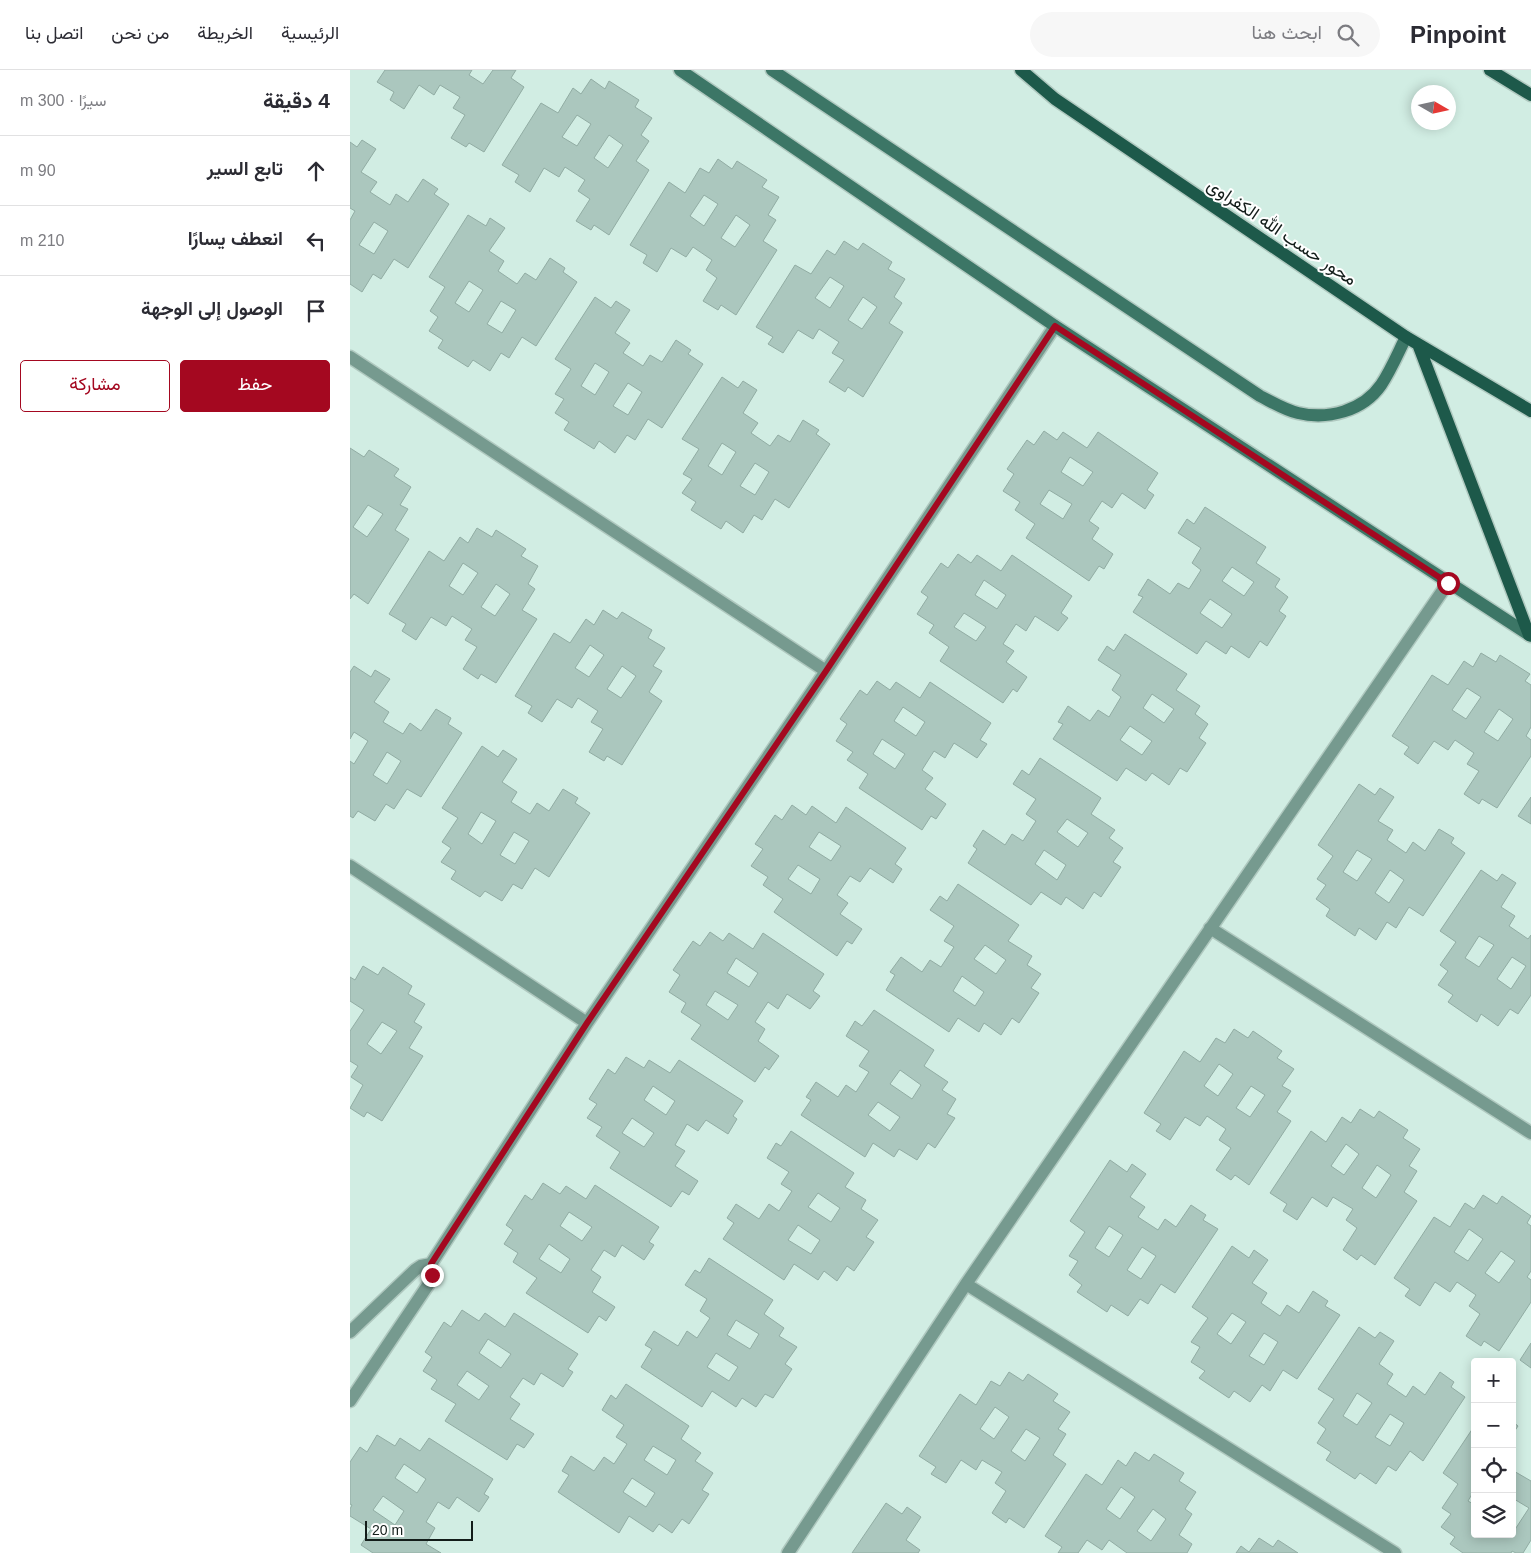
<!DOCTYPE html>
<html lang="ar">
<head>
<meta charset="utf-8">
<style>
  :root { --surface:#fff; --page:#f7f7f7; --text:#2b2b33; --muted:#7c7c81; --line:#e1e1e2; --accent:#a40820 }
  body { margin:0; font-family:Arial,Vazirmatn,sans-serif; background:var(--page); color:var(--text); direction:rtl }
  .controls { position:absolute; right:15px; bottom:15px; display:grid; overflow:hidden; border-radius:5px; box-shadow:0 2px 12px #0003 }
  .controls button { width:45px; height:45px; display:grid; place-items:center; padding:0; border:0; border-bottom:1px solid var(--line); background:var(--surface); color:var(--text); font:25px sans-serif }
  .compass { position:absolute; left:1061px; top:15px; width:45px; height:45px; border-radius:50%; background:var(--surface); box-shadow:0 2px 12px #0003; rotate:99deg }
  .scale { position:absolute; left:15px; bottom:12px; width:108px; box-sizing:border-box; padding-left:5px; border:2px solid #131d1a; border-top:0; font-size:14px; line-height:18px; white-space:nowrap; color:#131d1a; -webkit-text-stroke:4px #fff; paint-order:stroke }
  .stop { position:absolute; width:15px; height:15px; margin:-11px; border:4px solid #a40820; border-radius:50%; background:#fff }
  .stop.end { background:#a40820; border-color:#fff; box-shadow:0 1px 5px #0008 }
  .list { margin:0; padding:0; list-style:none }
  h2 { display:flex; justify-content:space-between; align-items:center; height:65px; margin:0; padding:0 20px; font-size:21px }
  h2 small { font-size:16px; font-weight:400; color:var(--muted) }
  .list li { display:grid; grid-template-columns:32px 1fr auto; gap:15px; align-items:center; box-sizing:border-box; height:70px; padding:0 20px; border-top:1px solid var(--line) }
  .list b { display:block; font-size:19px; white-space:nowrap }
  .list em { font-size:16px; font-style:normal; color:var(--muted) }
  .actions { display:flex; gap:10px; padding:15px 20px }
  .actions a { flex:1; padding:11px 0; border:1px solid var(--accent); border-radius:5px; text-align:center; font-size:18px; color:var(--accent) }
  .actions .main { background:var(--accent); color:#fff }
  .icon { flex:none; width:28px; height:28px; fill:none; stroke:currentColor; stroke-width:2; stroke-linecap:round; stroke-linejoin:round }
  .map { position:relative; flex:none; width:1181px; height:1483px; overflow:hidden; direction:ltr }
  header { display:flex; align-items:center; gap:30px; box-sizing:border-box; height:70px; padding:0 25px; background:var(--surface); border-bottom:1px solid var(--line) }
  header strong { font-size:24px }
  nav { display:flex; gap:28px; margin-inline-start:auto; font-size:18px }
  .search { width:350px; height:45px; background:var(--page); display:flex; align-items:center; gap:12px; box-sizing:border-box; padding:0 18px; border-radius:28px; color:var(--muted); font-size:19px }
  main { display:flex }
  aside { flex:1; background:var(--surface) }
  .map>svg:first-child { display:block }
  .building { fill:#abc7be; stroke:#91aca3; fill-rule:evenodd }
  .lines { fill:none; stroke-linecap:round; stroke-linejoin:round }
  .street-casing { stroke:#afc8bf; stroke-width:15 }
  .secondary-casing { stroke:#afc8bf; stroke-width:15 }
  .primary-casing { stroke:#afc8bf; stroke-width:15 }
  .street { stroke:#769a8f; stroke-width:12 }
  .secondary { stroke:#3c7666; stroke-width:12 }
  .primary { stroke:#1d594a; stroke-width:12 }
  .route { stroke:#a40820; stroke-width:6 }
  .labels { text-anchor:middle; stroke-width:4; stroke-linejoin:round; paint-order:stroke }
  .street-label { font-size:18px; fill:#131d1a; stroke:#fff }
</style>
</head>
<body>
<header>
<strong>Pinpoint</strong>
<div class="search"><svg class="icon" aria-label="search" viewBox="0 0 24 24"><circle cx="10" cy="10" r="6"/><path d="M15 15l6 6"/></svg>ابحث هنا</div>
<nav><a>الرئيسية</a><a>الخريطة</a><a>من نحن</a><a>اتصل بنا</a></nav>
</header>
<main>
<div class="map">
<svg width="1181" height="1483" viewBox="0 0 1181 1483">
  <rect width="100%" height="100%" fill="#d1ede3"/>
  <path class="building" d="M35 0H122L119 5 133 14 143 0H166L161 8 174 17 134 82 119 73 116 77 101 68 115 45 103 38 110 27 90 15 84 25 69 15 54 39 40 30 44 22 27 12Z
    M241 9 255 19 259 11 289 30 285 37 302 48 291 65 299 71 286 91 299 100 259 165 244 155 241 160 226 151 240 129 228 121 235 110 215 97 209 107 194 98 180 122 165 112 169 105 152 95 191 33 208 43 223 18 231 24ZM227 45 241 54 227 76 212 67ZM259 65 273 75 258 98 244 88Z
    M12 70 26 79 11 102 27 112 20 122 40 135 46 124 58 132 73 109 88 119 84 124 99 134 58 198 44 189 31 209 23 204 12 222 0 214V150L5 141 0 138V72L7 77ZM24 152 38 161 24 184 9 175Z
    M368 89 382 99 387 91 417 110 412 117 429 127 418 145 426 150 413 171 427 180 386 245 371 235 368 240 353 231 367 208 356 200 362 190 343 177 336 187 321 178 307 202 293 193 297 185 280 175 319 112 335 123 350 98 359 103ZM354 125 368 134 354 156 340 146ZM386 145 400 155 385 177 371 168Z
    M118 145 136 156 140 148 155 158 139 181 154 191 148 201 167 214 175 203 186 210 200 188 215 198 213 202 227 212 186 276 172 267 159 288 151 283 140 301 123 290 118 297 88 278 93 270 79 261 88 247 80 241 95 217 79 207ZM119 211 133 220 119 242 105 233ZM151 231 166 240 152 263 137 254Z
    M494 171 508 180 513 173 542 192 538 199 555 209 544 227 552 233 539 253 553 262 513 327 498 317 495 322 479 312 494 290 482 283 489 272 469 259 463 269 448 260 433 283 418 274 423 267 406 257 445 195 461 204 477 180 485 185ZM480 207 494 216 480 238 465 228ZM513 227 527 237 512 259 498 250Z
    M245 227 261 238 266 231 280 240 265 263 280 273 273 283 293 296 300 285 312 292 326 270 341 280 338 284 353 294 312 358 298 349 285 370 277 365 265 383 249 371 244 379 214 360 219 352 205 343 214 329 205 324 221 299 205 289ZM245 293 259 302 245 325 231 316ZM278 313 292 322 278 345 263 336Z
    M372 307 388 318 393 311 407 320 393 343 408 353 401 363 420 376 428 365 440 372 453 350 469 360 466 364 480 374 439 438 425 429 412 450 404 445 393 463 376 451 371 459 341 440 346 432 332 423 342 409 333 404 349 379 332 369ZM372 373 386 382 372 405 358 396ZM405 393 419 402 405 425 390 416Z
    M694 361 707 370 713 362 737 378 748 362 808 403 797 420 804 425 795 439 772 423 762 438 752 431 739 451 749 458 742 469 763 484 754 499 749 496 739 511 676 468 685 454 665 440 670 432 653 421 664 404 657 399 677 370 684 375ZM720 387 743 402 733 416 711 402ZM699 420 722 434 713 449 690 434Z
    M0 378 14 387 19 380 49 399 44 406 61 417 50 435 58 439 45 460 59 469 18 534 4 524 0 529ZM18 435 33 444 17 467 3 457Z
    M855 437 916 477 906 493 930 509 925 517 938 527 929 541 936 546 917 576 910 571 899 588 881 576 876 584 856 571 847 584 783 542 793 527 788 525 798 509 820 524 828 513 839 519 851 500 842 493 851 478 828 463 837 449 844 454ZM882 497 904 512 894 526 872 511ZM860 529 882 544 872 558 850 543Z
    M127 458 142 467 146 460 176 479 171 486 188 496 178 514 185 519 172 540 187 549 146 613 131 604 128 609 113 599 127 577 115 570 122 559 102 546 96 556 81 547 66 570 52 561 56 554 39 544 79 481 94 491 110 467 118 473ZM113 493 128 503 113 525 99 516ZM146 514 160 524 145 546 131 537Z
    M608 484 621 493 627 485 651 501 662 485 722 526 711 543 718 548 708 561 685 546 676 561 666 554 653 574 664 581 656 592 677 607 667 622 663 619 653 633 590 591 599 577 579 563 584 555 567 544 578 527 571 522 591 493 598 498ZM634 510 656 525 647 539 625 525ZM614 543 636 557 626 571 604 557Z
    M253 540 267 549 272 542 302 560 298 568 315 578 303 596 312 601 299 622 312 631 272 695 257 686 254 691 239 682 253 659 241 652 248 641 228 628 222 638 207 629 192 652 178 643 182 636 165 626 204 563 220 573 236 549 244 555ZM240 575 254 585 239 607 225 598ZM272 596 286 606 271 628 257 619Z
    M775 564 837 604 826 620 850 636 845 644 858 654 849 668 856 673 837 702 830 698 819 715 802 703 796 711 776 698 767 711 703 669 713 654 708 652 718 636 740 651 748 640 759 647 771 627 762 620 771 605 748 590 757 576 764 581ZM802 624 824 639 814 653 793 638ZM780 656 802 671 792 685 770 670Z
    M1131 583 1146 592 1150 585 1180 604 1175 611 1181 615V657L1176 666 1181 670V686L1147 738 1132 729 1129 734 1114 724 1129 701 1117 694 1124 683 1105 670 1098 680 1084 671 1068 694 1054 684 1059 677 1042 666 1082 605 1098 615 1114 591 1123 597ZM1117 618 1131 627 1116 649 1102 640ZM1149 639 1163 649 1148 671 1134 662Z
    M4 596 21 607 25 600 40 609 24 632 39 642 33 652 53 664 60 653 71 661 86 639 101 648 98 654 112 663 71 727 57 719 44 739 36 734 25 751 8 741 3 748 0 746V691L4 694 18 671 4 662 0 669V602ZM37 682 51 691 37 714 23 705Z
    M527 611 540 620 546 612 570 628 580 612 641 653 630 670 637 674 627 688 604 673 595 688 584 681 572 700 583 708 575 719 596 734 586 749 581 746 572 760 509 718 518 704 497 690 503 682 486 671 497 654 490 649 510 620 517 625ZM553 637 575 652 566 666 544 651ZM532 669 555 684 545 699 523 684Z
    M132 676 148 687 153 680 167 689 152 712 167 722 161 732 180 744 187 733 199 741 213 719 228 728 225 733 240 743 199 807 185 798 172 819 163 814 152 831 135 821 130 827 101 809 106 801 91 792 101 778 92 772 108 748 92 738ZM131 742 146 751 132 774 118 764ZM164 762 179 771 165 794 150 785Z
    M690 688 751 728 741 744 765 760 759 768 773 778 763 792 771 797 751 827 744 822 733 839 716 827 711 835 691 822 681 835 618 793 627 779 623 776 633 760 655 775 662 764 673 771 686 751 676 744 686 729 663 714 672 700 679 705ZM717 749 738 763 728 777 707 762ZM694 780 716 795 707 810 685 794Z
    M1009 714 1025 725 1030 718 1044 727 1028 751 1043 760 1037 770 1056 783 1063 772 1075 781 1089 759 1104 768 1101 773 1115 783 1073 846 1059 837 1046 858 1037 852 1026 870 1009 858 1005 866 976 846 980 839 966 829 976 815 967 809 983 786 968 775ZM1007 780 1022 789 1007 811 993 802ZM1040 800 1054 810 1039 833 1025 823Z
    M1181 727V754L1168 746Z
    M442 735 456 745 462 736 486 753 496 737 556 778 545 794 552 799 543 813 520 798 510 812 500 806 487 825 498 833 490 844 512 859 502 874 497 871 487 886 424 842 433 829 413 815 418 807 401 796 413 779 405 774 425 745 432 750ZM469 762 491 776 481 791 459 777ZM448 795 470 809 461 824 438 809Z
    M1131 800 1147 811 1152 804 1166 813 1151 837 1165 846 1159 856 1178 869 1181 865V925L1168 944 1160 939 1148 956 1131 944 1127 952 1098 932 1103 925 1088 915 1098 901 1090 895 1106 872 1090 861ZM1129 866 1144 875 1129 897 1115 888ZM1162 887 1176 896 1161 919 1147 909Z
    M608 814 669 855 658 871 682 886 677 895 691 904 681 918 689 923 669 953 662 948 651 965 634 953 629 962 608 948 599 962 536 920 545 905 540 902 551 887 572 902 580 890 591 897 604 877 594 871 604 856 580 840 590 826 597 831ZM635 875 656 890 646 904 624 889ZM612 906 634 922 625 936 603 921Z
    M360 862 373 871 379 863 403 879 413 863 474 904 463 921 470 926 460 939 437 924 428 939 418 932 405 952 415 959 408 971 429 986 419 1000 415 997 405 1012 341 969 351 955 331 942 336 933 319 922 330 905 323 900 343 871 350 876ZM386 888 408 903 399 917 377 903ZM365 921 388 935 378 950 356 935Z
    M13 896 28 905 33 897 62 916 58 924 75 934 64 952 72 957 59 978 73 986 32 1051 17 1042 14 1047 0 1038 13 1015 1 1007 8 996 0 991V961L14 940 0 931V907L5 910ZM32 952 47 961 31 984 17 974Z
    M524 940 584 980 574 996 598 1012 592 1020 606 1029 597 1044 605 1048 585 1078 578 1073 567 1090 549 1079 544 1087 523 1073 515 1087 451 1045 461 1030 456 1027 466 1012 488 1027 496 1015 506 1022 519 1002 509 996 519 981 496 966 505 951 512 956ZM550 1000 571 1015 562 1029 540 1014ZM528 1032 550 1047 540 1061 518 1045Z
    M884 959 898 968 903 961 932 981 927 988 944 999 932 1016 941 1021 927 1042 941 1051 899 1115 885 1105 881 1110 866 1100 881 1078 869 1070 876 1059 857 1046 850 1056 835 1047 820 1070 806 1061 811 1054 794 1043 834 981 850 992 866 968 875 973ZM869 994 883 1004 868 1026 854 1016ZM901 1016 915 1025 900 1047 886 1038Z
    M276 987 294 998 299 990 320 1003 329 990 393 1031 383 1046 387 1049 378 1064 356 1050 348 1061 337 1054 325 1075 335 1081 325 1096 348 1111 339 1125 332 1121 321 1137 260 1098 270 1082 246 1066 252 1057 237 1048 247 1034 239 1029 258 999 265 1004ZM303 1016 325 1031 316 1045 294 1030ZM282 1048 304 1063 294 1077 272 1063Z
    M1010 1039 1024 1048 1029 1041 1058 1060 1053 1068 1070 1079 1059 1096 1067 1101 1054 1122 1067 1131 1025 1195 1011 1185 1007 1190 993 1180 1007 1158 996 1150 1003 1139 983 1127 977 1137 962 1127 947 1150 933 1141 937 1134 920 1123 961 1061 976 1072 992 1047 1001 1053ZM996 1074 1009 1084 994 1105 981 1096ZM1027 1095 1041 1105 1026 1128 1012 1118Z
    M441 1061 504 1103 495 1117 516 1130 511 1139 528 1150 516 1167 524 1172 504 1201 497 1196 487 1211 474 1201 468 1210 444 1194 434 1210 373 1169 384 1153 377 1148 386 1134 409 1149 419 1134 429 1141 442 1121 431 1114 439 1102 417 1088 426 1073 431 1076ZM468 1123 490 1138 481 1152 458 1137ZM448 1155 470 1170 461 1184 438 1170Z
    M760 1090 777 1102 782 1094 796 1104 780 1127 795 1137 788 1147 808 1160 815 1149 826 1157 841 1135 856 1145 853 1150 868 1159 825 1223 811 1214 798 1234 790 1229 778 1246 761 1235 757 1242 727 1222 732 1215 719 1205 728 1191 719 1186 735 1162 720 1151ZM759 1156 773 1165 759 1187 745 1178ZM792 1177 806 1186 791 1209 777 1200Z
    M193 1113 210 1124 216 1116 236 1129 245 1115 309 1157 299 1172 304 1175 294 1190 272 1175 265 1187 254 1180 241 1200 251 1207 242 1222 265 1237 256 1251 249 1246 238 1263 176 1223 187 1208 163 1192 168 1183 154 1174 163 1160 156 1155 175 1125 182 1130ZM219 1142 242 1157 232 1171 210 1156ZM199 1174 220 1189 211 1203 189 1189Z
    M1133 1125 1147 1134 1152 1126 1181 1146 1177 1153 1181 1156V1201L1177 1207 1181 1210V1232L1149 1281 1134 1271 1131 1276 1116 1266 1130 1244 1119 1236 1126 1225 1107 1212 1100 1222 1085 1212 1070 1236 1055 1226 1060 1219 1044 1208 1084 1147 1100 1157 1115 1133 1124 1139ZM1119 1159 1133 1169 1118 1191 1104 1182ZM1151 1181 1165 1191 1149 1213 1135 1203Z
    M882 1176 899 1188 904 1180 918 1190 902 1213 917 1223 911 1233 930 1246 937 1235 949 1243 963 1221 978 1231 975 1236 990 1245 947 1309 933 1300 920 1321 912 1315 900 1332 884 1321 879 1328 849 1308 855 1301 841 1292 850 1277 841 1272 858 1248 842 1237ZM882 1243 896 1252 881 1274 867 1264ZM914 1263 928 1272 914 1295 899 1286Z
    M359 1188 423 1230 414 1244 434 1258 429 1266 447 1277 435 1294 442 1299 423 1328 415 1324 406 1337 392 1328 386 1337 362 1321 352 1337 291 1297 302 1279 295 1275 304 1261 328 1276 337 1261 347 1268 360 1248 350 1241 357 1229 335 1215 345 1200 350 1203ZM386 1250 409 1264 400 1279 377 1265ZM366 1283 388 1297 379 1311 357 1297Z
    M112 1240 129 1251 135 1243 155 1257 164 1243 228 1284 218 1299 223 1302 213 1317 191 1303 184 1315 173 1308 160 1327 170 1334 160 1349 184 1364 174 1378 167 1374 157 1390 95 1351 106 1334 81 1319 87 1310 73 1301 82 1287 75 1282 94 1252 101 1257ZM138 1269 161 1284 151 1298 129 1283ZM117 1301 139 1316 129 1330 107 1315Z
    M1009 1257 1025 1268 1030 1262 1044 1271 1029 1294 1043 1304 1037 1314 1056 1327 1063 1316 1075 1325 1090 1302 1104 1312 1101 1317 1115 1327 1073 1391 1060 1381 1046 1401 1038 1396 1026 1414 1010 1403 1005 1409 976 1390 981 1382 967 1373 976 1359 968 1353 984 1329 968 1319ZM1007 1323 1022 1333 1007 1355 993 1346ZM1040 1344 1054 1353 1040 1376 1025 1367Z
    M1181 1273V1298L1170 1290Z
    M659 1302 673 1311 678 1304 708 1324 703 1331 720 1342 708 1359 716 1364 703 1385 716 1394 674 1458 659 1448 656 1453 642 1443 656 1421 645 1413 652 1402 632 1390 626 1400 611 1390 596 1413 581 1404 586 1397 569 1386 610 1324 626 1335 641 1311 650 1316ZM645 1337 659 1347 644 1369 630 1359ZM676 1359 690 1368 675 1391 661 1381Z
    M276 1314 339 1356 331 1369 351 1383 345 1391 363 1403 352 1420 359 1424 339 1454 332 1449 322 1463 309 1454 303 1462 279 1446 269 1463 208 1422 219 1405 212 1401 221 1386 244 1401 254 1387 264 1394 277 1374 266 1367 274 1355 252 1340 261 1325 266 1329ZM303 1376 326 1390 317 1405 294 1390ZM282 1408 305 1423 296 1437 273 1422Z
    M1162 1351 1168 1356 1162 1365Z
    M1125 1355V1419L1118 1431 1125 1435V1464H1162V1460L1164 1461 1179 1438 1164 1429 1162 1432V1400L1181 1411V1470L1173 1483H1166L1162 1481 1161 1483H1113L1100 1474 1105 1467 1091 1457 1101 1444 1092 1438 1108 1414 1093 1403Z
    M27 1365 45 1376 50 1368 70 1381 79 1368 143 1409 134 1424 139 1427 129 1442 107 1427 99 1439 88 1432 76 1452 85 1458 76 1474 91 1483H23L11 1475 21 1459 0 1446V1439L2 1435 0 1434V1392L10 1377 17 1382ZM54 1394 76 1409 67 1423 45 1408ZM33 1426 54 1441 45 1455 23 1440Z
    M785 1382 799 1391 804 1384 834 1403 829 1411 846 1422 835 1439 842 1444 829 1465 842 1474 837 1483H777L759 1470 752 1480 737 1470 728 1483H708L712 1477 695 1466 736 1404 752 1415 768 1390 776 1396ZM771 1417 785 1427 770 1449 756 1439ZM803 1439 816 1449 801 1471 787 1461Z
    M536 1433 552 1444 557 1437 571 1447 556 1470 570 1480 568 1483H502Z
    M909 1468 923 1477 928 1470 948 1483H886L891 1476 899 1482Z"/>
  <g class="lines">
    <defs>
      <path id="street" d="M0 287 476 601
        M0 796 237 953
        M860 858 1181 1063
        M616 1214 1045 1483
        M0 1262 65 1200 71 1196 81 1194 237 953 476 601 705 256
        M0 1331 78 1215 82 1205 81 1194
        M438 1483 616 1214 1098 513"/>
      <path id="secondary" d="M330 0 705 256 1181 566
        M422 0 910 326C922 332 935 340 948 343 978 350 1013 341 1031 315 1041 300 1048 283 1056 267"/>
      <path id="primary" d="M671 0 705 29 1056 267 1181 341
        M1140 0 1181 25
        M1068 274 1179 565"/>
    </defs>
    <use href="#street" class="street-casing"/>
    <use href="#secondary" class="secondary-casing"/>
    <use href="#primary" class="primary-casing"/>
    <use href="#street" class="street"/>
    <use href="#secondary" class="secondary"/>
    <use href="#primary" class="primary"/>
  </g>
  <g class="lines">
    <path class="route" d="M82 1205 81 1194 237 953 476 601 705 256 1098 513"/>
  </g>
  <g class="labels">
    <g class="street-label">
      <text transform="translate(932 162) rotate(34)" y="6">محور حسب الله الكفراوى</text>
    </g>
  </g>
</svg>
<div class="controls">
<button>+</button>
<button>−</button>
<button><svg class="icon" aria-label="locate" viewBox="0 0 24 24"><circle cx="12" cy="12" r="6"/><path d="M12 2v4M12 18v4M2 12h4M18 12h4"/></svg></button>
<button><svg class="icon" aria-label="layers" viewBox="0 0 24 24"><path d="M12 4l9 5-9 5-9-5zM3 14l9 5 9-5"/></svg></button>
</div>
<svg class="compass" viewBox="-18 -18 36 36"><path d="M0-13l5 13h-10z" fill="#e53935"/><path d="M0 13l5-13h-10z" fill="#7c7c81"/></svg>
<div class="scale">20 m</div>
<div class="stop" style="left:1098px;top:513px"></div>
<div class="stop end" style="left:82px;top:1205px"></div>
</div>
<aside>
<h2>4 دقيقة<small>سيرًا · 300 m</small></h2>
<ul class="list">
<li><svg class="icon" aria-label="ahead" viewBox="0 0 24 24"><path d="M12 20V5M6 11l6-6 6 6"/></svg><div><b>تابع السير</b></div><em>90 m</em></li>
<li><svg class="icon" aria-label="left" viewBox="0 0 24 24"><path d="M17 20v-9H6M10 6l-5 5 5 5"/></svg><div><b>انعطف يسارًا</b></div><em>210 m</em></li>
<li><svg class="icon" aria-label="arrive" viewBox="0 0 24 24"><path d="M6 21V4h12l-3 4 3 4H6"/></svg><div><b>الوصول إلى الوجهة</b></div></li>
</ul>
<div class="actions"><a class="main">حفظ</a><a>مشاركة</a></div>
</aside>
</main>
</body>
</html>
